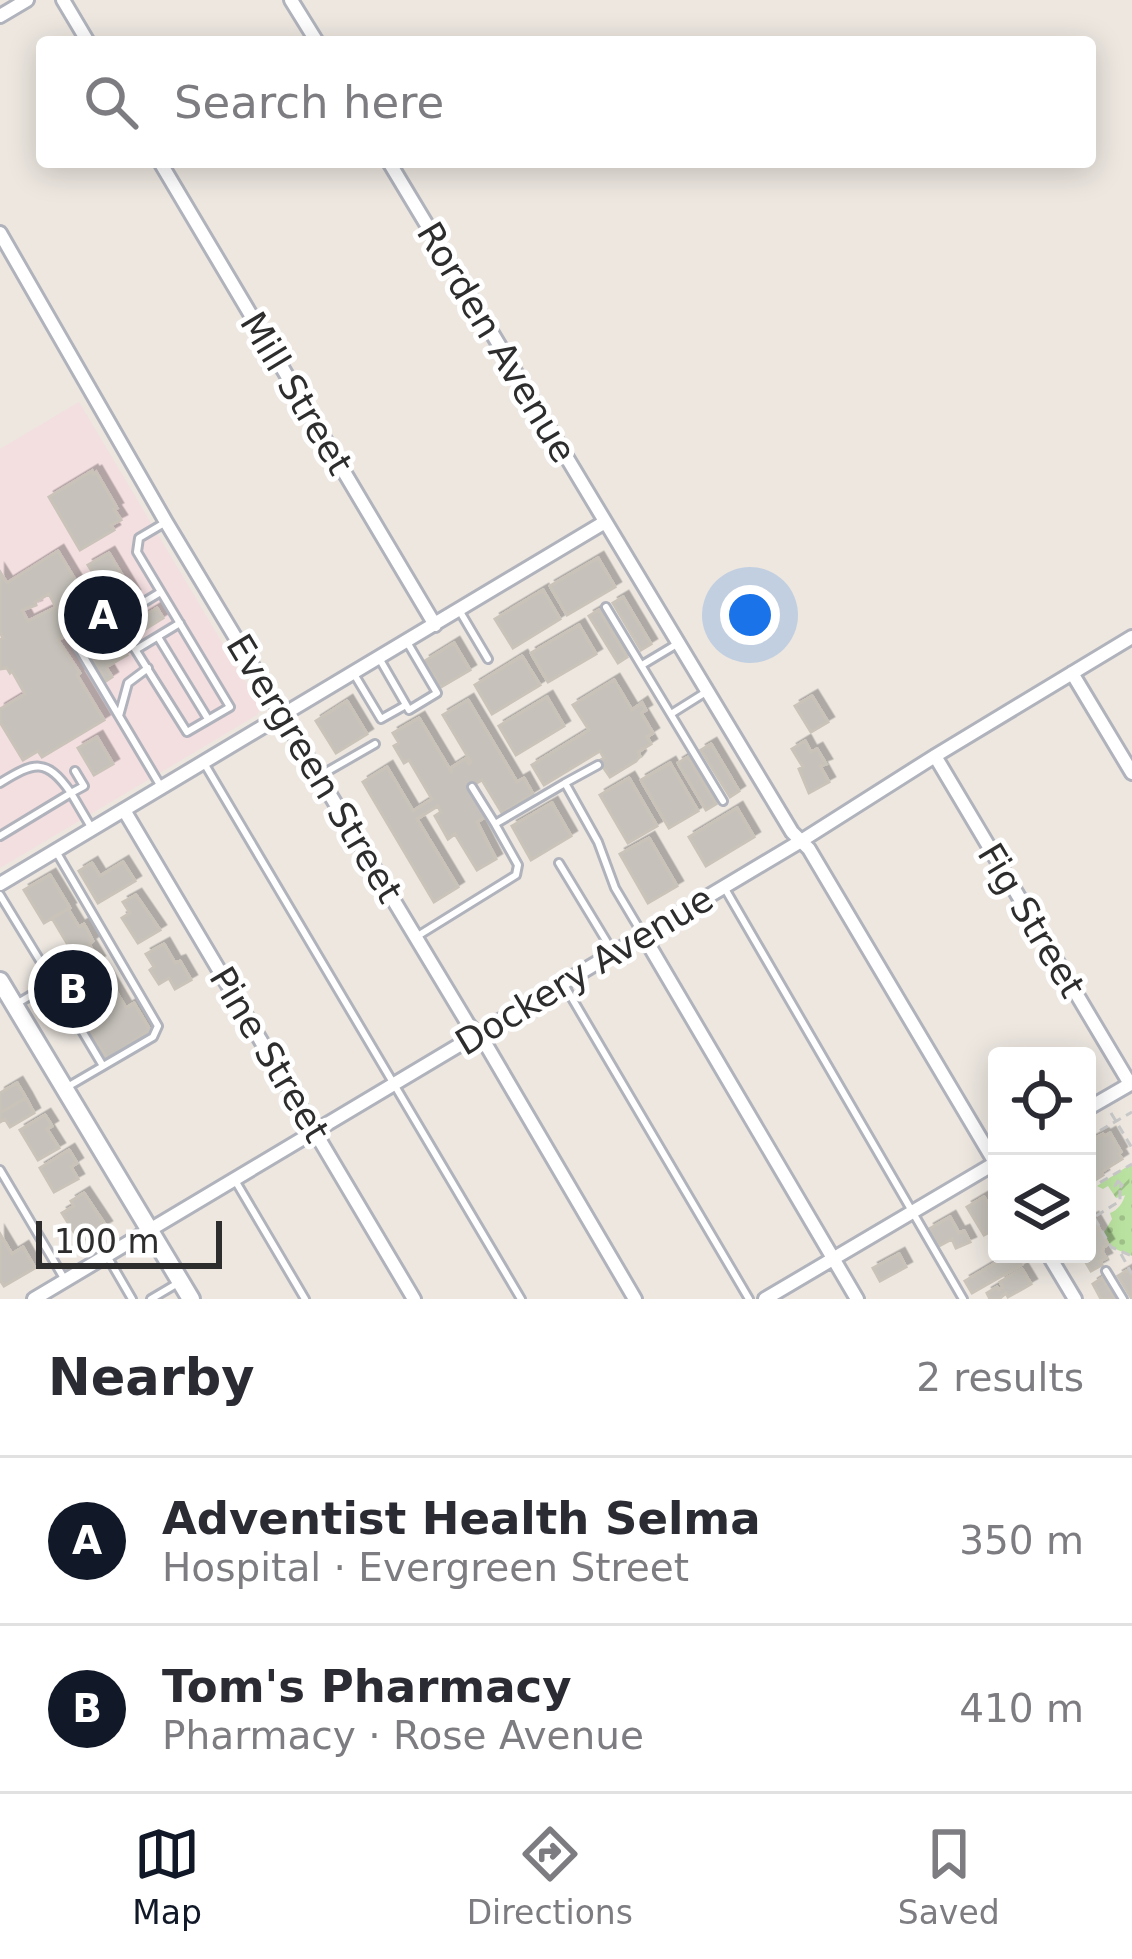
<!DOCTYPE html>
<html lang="en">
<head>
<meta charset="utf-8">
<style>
  :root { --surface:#fff; --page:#f7f7f7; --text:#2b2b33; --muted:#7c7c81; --line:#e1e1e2; --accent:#111827 }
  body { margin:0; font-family:"DejaVu Sans",sans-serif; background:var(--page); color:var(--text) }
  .controls { position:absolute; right:36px; bottom:36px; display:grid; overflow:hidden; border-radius:12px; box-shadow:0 6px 30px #0003 }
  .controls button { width:108px; height:108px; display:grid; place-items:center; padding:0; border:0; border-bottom:3px solid var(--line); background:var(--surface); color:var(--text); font:60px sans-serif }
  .scale { position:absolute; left:36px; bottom:30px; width:186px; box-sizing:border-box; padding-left:12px; border:6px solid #2d2d2d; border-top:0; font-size:33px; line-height:42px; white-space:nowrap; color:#2d2d2d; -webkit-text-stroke:9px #fff; paint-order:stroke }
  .you { position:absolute; left:750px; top:615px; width:42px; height:42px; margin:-30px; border:9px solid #fff; border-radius:50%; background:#1a73e8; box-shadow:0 0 0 18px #1a73e833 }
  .badge { display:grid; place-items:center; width:78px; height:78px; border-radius:50%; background:var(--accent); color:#fff; font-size:39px; font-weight:700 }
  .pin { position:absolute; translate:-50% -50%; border:6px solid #fff; box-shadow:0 3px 12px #0006 }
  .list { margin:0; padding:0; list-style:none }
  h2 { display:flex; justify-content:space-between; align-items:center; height:156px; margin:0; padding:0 48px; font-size:51px }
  h2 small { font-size:39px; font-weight:400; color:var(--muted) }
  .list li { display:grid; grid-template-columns:78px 1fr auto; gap:36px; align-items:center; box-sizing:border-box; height:168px; padding:0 48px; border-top:3px solid var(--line) }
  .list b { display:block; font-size:45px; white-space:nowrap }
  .list p { margin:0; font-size:39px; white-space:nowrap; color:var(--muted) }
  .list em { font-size:39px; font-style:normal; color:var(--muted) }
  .icon { flex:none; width:66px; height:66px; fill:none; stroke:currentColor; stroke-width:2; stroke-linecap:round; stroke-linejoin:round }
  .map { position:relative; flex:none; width:1132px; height:1299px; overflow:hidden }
  .search { position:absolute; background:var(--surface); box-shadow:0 6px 30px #0003; left:36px; right:36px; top:36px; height:132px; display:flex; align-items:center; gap:30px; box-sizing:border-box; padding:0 42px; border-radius:12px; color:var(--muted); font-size:45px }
  .sheet { height:492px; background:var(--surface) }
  nav { display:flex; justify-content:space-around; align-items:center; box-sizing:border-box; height:168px; border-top:3px solid var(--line); background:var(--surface); font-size:33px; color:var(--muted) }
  nav a { display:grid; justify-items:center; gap:6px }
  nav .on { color:var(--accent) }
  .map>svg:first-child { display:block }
  .medical { fill:#f3dee0 }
  .grass { fill:url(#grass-dots) }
  .garden { fill:url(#garden-furrows) }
  .building { fill:#c6c2bb; stroke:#c9c3b9; stroke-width:3; fill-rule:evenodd; filter:url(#shadow) }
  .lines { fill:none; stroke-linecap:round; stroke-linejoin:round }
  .lane-casing { stroke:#b0b3bc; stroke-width:12 }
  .street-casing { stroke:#b0b3bc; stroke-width:18 }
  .secondary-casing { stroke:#b0b3bc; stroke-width:22 }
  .path { stroke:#c8c8c8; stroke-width:3; stroke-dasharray:9 6; stroke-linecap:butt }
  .lane { stroke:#fff; stroke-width:6 }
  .street { stroke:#fff; stroke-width:12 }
  .secondary { stroke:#fff; stroke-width:16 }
  .labels { text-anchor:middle; stroke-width:10; stroke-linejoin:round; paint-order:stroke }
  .street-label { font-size:36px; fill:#2d2d2d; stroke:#fff }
</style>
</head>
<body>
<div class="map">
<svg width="1132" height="1299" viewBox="0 0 1132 1299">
  <defs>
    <pattern id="grass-dots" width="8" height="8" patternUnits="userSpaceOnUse" patternTransform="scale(3)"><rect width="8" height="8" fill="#b9e19f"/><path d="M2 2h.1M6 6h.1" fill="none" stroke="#9fc189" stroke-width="1.8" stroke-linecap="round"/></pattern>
    <pattern id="garden-furrows" width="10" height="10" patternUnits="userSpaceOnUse" patternTransform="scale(3)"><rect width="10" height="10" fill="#b9e19f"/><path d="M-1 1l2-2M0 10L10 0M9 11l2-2" fill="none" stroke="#9fc189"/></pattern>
    <filter id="shadow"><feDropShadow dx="5.5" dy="-5.5" stdDeviation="0" flood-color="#0004"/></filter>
  </defs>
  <rect width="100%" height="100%" fill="#ede7e0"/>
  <path class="medical" d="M79 402 261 708 257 715 0 868V449Z"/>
  <path class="grass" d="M1132 1164V1256L1111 1247 1103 1234 1112 1219 1110 1213C1127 1207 1129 1182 1128 1166Z"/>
  <path class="garden" d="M1128 1166 1130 1187 1126 1195 1116 1198 1108 1186 1103 1189 1097 1186Z"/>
  <path class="building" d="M92 471 93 474 96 472 117 508 114 509 121 520 111 525 114 530 80 550 49 497Z
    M58 551 98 618 58 640 80 673 77 675 104 720 42 757 38 751 23 760 0 722V709L25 694 12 671 10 673 7 668 0 669V640L3 638 0 632V572L7 583ZM49 594 56 607 28 621 22 610 36 605 35 602Z
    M109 553 134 595 114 607 88 565Z
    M598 558 615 587 567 615 550 586Z
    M543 590 560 619 513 648 495 619Z
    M623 597 651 644 641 650 613 603Z
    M157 608 163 618 131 638 125 628Z
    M599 610 627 657 618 663 589 616Z
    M579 625 596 654 548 682 531 653Z
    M116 636 127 655 106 667 112 677 106 681 82 642 91 637 97 647Z
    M454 643 470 670 441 687 425 661Z
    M522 656 540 685 492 714 475 685Z
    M614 680 632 710 642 703 646 710 641 713 653 733 647 737 651 744 638 752 640 756 636 761 610 777 599 761 604 758 600 751 544 785 532 765 589 730 573 705Z
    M812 696 828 722 811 732 795 706Z
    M547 697 564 726 516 755 499 726Z
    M468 700 517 782 524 778 533 794 502 813 482 780 468 788 485 817 477 822 496 859 477 870 455 834 448 839 435 816 441 812 438 806 417 819 458 887 434 902 363 782 387 767 413 811 432 799 409 760 404 763 394 746 399 743 393 733 419 718 452 773 451 768 465 759 469 764 471 762 443 715Z
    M347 701 367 734 336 753 316 721Z
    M97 737 113 764 94 775 78 748Z
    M805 741 811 752 817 749 826 764 820 766 829 782 809 793 799 769 803 767 792 749Z
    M711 744 739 791 730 797 701 750Z
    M688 757 716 804 706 810 678 763Z
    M670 763 698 811 669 828 641 780Z
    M629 778 657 826 628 843 600 795Z
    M552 803 571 836 531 860 512 826Z
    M737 808 754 837 706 866 689 837Z
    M649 838 677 886 648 903 620 854Z
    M123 862 135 881 98 903 79 871 92 863 100 876Z
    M50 875 70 908 44 923 24 890Z
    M136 895 160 930 138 943 122 918 130 913 123 902Z
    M68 909 79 927 84 924 93 941 89 944 99 961 83 970 52 918Z
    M164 944 175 963 180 961 191 980 175 989 169 978 159 984 150 970 154 967 146 954Z
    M76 968 87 986 68 998 57 979Z
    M104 971 126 1008 134 1003 150 1030 107 1059 87 1026 109 1014 89 980Z
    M17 1083 26 1098 0 1113V1093Z
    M26 1098 34 1113 10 1127 5 1119 0 1122V1113Z
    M45 1115 52 1126 47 1129 59 1148 38 1160 20 1130Z
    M1110 1133 1121 1152 1119 1154 1122 1159 1101 1172 1103 1175 1095 1180 1093 1176 1090 1178 1092 1182 1087 1185V1143L1103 1134 1105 1136Z
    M69 1150 77 1163 71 1167 78 1179 54 1192 40 1168Z
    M84 1193 106 1226 80 1242 62 1213 74 1206 71 1201Z
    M984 1197 992 1210 989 1212 997 1228 984 1235 967 1207Z
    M950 1217 959 1233 964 1231 970 1242 956 1248 952 1239 939 1246 929 1229Z
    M1093 1218 1108 1244 1104 1247 1102 1251 1106 1258 1100 1261 1102 1265 1091 1271 1081 1254H1087V1221Z
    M0 1234 12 1254 23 1247 35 1268 4 1286 0 1280Z
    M899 1254 906 1267 880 1281 873 1268Z
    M1011 1254 1021 1265 972 1293 965 1281Z
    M1022 1269 1031 1284 1008 1297 1006 1293 999 1299H990L987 1293 997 1287 999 1290 1003 1287 1000 1282Z
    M1128 1270 1132 1277V1299L1118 1276Z
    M1102 1278 1115 1299H1101L1093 1284Z"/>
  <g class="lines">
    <defs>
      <path id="lane" d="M606 607 723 801
        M459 610 488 659
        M116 619 159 593
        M158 637 208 719
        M137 649 180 623
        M379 658 409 710 437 693 407 642
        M642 665 677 644
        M354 674 381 719 406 705
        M671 714 706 692
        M119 716 128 683 148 668
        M204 763 521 1299
        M598 765 565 783 598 842 615 888 643 935
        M321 775 375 744
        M0 783C34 762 46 757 71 793L84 786 75 771
        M160 785 75 642 116 619 187 732 230 707 137 552 139 538 166 522
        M472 787 495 824
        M0 836 71 793 91 827
        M57 853 158 1026 153 1037 69 1086
        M559 863 613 952
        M724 887 963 1299
        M0 895 53 982 18 1003
        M416 937 516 875 518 865 495 824 565 783
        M53 982 103 1066
        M563 983 749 1299
        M0 1170 65 1280
        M236 1182 305 1299
        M107 1256 132 1299
        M1106 1271 1123 1299
        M151 1299 178 1283"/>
      <path id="street" d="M63 0 88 42
        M291 0 317 42
        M0 16 27 0
        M160 162 435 625
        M389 162 792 832 809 849 997 1166
        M0 233 166 522 468 1024 485 1043 635 1299
        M1072 673 1132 773
        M935 756 1130 1084
        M124 810 414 1299
        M0 884 605 522
        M643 935 857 1299
        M1087 1109 1132 1083
        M1048 1254 1075 1299
        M34 1299 801 841 935 756 1132 637
        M765 1299 997 1162"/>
      <path id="secondary" d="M0 981 191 1299"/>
    </defs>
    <use href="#lane" class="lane-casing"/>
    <use href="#street" class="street-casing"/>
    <use href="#secondary" class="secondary-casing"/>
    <path class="path" d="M1111 1113 1132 1148
      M1087 1138 1132 1112
      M1118 1181 1122 1185 1119 1189 1115 1186Z
      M1087 1190 1132 1164
      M1087 1205 1111 1247 1132 1256
      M1096 1216 1120 1201V1189
      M1121 1254 1132 1274"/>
    <use href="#lane" class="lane"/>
    <use href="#street" class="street"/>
    <use href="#secondary" class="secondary"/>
  </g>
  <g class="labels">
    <g class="street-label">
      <text transform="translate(497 342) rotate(59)" y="13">Rorden Avenue</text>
      <text transform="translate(297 393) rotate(59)" y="13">Mill Street</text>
      <text transform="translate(315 768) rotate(59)" y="13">Evergreen Street</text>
      <text transform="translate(1032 920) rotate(59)" y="13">Fig Street</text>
      <text transform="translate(584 970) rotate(-31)" y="13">Dockery Avenue</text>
      <text transform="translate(270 1054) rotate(59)" y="13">Pine Street</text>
    </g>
  </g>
</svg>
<div class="controls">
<button><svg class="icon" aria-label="locate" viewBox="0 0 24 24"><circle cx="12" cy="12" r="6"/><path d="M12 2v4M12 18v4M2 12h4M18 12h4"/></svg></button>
<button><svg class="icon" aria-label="layers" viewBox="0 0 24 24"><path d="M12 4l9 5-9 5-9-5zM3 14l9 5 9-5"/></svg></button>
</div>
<div class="scale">100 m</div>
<div class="you"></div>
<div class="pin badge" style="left:103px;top:615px">A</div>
<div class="pin badge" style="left:73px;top:989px">B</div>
<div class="search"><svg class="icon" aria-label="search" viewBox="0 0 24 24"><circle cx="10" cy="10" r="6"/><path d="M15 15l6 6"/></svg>Search here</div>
</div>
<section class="sheet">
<h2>Nearby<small>2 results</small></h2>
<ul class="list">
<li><span class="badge">A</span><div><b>Adventist Health Selma</b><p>Hospital · Evergreen Street</p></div><em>350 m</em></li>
<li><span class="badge">B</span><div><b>Tom's Pharmacy</b><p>Pharmacy · Rose Avenue</p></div><em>410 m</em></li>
</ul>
</section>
<nav>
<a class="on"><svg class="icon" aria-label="map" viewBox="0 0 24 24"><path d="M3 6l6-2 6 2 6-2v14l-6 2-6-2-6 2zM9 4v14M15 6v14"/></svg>Map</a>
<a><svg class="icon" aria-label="directions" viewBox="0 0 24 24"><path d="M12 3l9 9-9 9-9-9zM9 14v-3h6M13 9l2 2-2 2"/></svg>Directions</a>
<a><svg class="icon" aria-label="saved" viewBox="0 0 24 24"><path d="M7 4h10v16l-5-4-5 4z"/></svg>Saved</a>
</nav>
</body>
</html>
